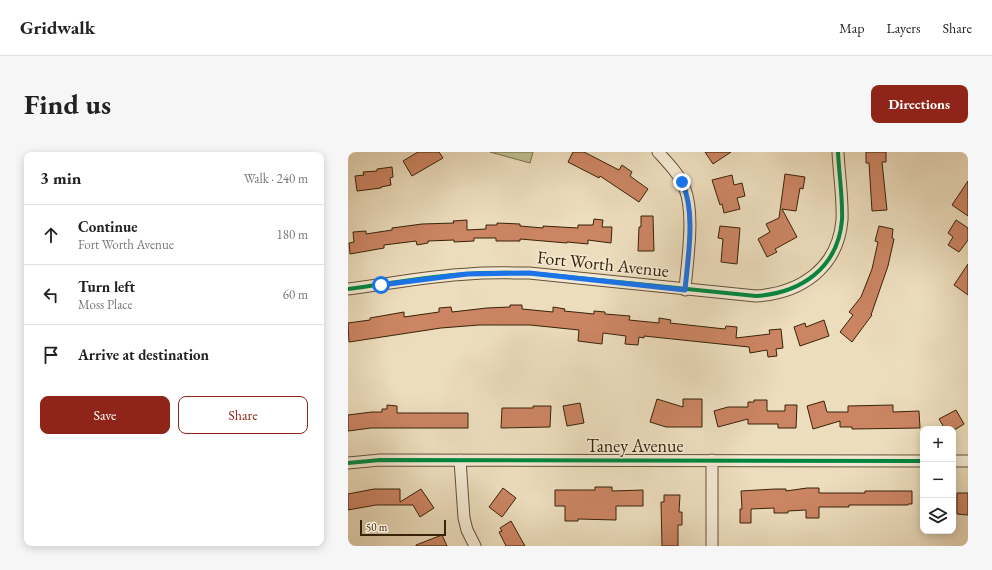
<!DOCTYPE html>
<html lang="en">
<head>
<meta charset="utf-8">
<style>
  :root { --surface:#fff; --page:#f6f6f6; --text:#222; --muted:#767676; --line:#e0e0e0; --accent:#8f2418 }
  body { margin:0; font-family:"EB Garamond",serif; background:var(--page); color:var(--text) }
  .controls { position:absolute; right:12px; bottom:12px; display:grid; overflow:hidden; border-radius:8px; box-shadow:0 2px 10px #0003 }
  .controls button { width:36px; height:36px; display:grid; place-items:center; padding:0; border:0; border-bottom:1px solid var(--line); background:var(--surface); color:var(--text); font:20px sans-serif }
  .scale { position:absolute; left:12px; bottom:10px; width:86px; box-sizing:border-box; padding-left:4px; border:2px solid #382208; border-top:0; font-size:11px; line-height:14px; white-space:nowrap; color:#382208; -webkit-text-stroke:3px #f3e9d4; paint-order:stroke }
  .stop { position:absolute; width:12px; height:12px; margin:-9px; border:3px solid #1a73e8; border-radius:50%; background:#fff }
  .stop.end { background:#1a73e8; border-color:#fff; box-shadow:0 1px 4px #0008 }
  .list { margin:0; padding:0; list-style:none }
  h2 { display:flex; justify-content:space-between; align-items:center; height:52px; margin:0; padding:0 16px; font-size:17px }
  h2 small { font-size:13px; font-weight:400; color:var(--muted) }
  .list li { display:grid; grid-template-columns:26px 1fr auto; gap:12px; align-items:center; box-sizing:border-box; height:60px; padding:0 16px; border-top:1px solid var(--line) }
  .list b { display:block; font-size:15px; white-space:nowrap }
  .list p { margin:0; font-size:13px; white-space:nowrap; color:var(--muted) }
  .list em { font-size:13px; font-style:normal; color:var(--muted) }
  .actions { display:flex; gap:8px; padding:12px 16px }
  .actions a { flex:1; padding:9px 0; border:1px solid var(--accent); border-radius:8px; text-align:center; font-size:14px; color:var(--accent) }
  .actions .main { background:var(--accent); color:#fff }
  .icon { flex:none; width:22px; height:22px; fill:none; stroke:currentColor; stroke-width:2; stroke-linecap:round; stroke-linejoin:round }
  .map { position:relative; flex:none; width:620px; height:394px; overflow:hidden; border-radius:8px }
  header { display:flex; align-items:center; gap:24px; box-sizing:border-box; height:56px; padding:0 20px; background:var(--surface); border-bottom:1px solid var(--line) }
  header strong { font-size:19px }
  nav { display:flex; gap:22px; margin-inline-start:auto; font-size:14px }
  .intro { display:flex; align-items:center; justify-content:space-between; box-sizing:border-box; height:96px; padding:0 24px }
  h1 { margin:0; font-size:28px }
  .button { padding:10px 18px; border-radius:8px; background:var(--accent); color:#fff; font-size:14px; font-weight:700 }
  main { display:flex; gap:24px; padding:0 24px }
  aside { flex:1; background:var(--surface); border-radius:8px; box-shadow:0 2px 10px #0003 }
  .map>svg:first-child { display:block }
  .green { fill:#bdbf8e; stroke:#7a704b }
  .building { fill:#cb8563; stroke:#382208 }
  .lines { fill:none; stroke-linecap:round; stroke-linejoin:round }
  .minor-casing { stroke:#655135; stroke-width:13 }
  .minor { stroke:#f3e9d4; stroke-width:11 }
  .cycleway-casing { stroke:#f3e9d4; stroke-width:6 }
  .cycleway { stroke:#00873e; stroke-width:4 }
  .route { stroke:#1a73e8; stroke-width:5 }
  .labels { text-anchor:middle; stroke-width:3; stroke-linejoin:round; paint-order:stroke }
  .street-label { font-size:18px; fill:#382208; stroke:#f3e9d4 }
</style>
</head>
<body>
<header>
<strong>Gridwalk</strong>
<nav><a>Map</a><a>Layers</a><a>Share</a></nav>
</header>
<div class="intro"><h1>Find us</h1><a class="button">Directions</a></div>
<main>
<aside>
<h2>3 min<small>Walk · 240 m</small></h2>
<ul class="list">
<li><svg class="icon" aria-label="ahead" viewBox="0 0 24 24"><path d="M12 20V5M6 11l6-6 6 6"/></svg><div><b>Continue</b><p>Fort Worth Avenue</p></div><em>180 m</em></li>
<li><svg class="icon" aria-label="left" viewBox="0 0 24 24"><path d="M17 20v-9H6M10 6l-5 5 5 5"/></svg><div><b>Turn left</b><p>Moss Place</p></div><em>60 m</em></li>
<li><svg class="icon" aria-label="arrive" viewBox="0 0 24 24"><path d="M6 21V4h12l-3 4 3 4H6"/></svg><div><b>Arrive at destination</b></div></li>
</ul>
<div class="actions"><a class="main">Save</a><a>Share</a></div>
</aside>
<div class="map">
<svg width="620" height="394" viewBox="0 0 620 394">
  <rect width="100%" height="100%" fill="#ecddbd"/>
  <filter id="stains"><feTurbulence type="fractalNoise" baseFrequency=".005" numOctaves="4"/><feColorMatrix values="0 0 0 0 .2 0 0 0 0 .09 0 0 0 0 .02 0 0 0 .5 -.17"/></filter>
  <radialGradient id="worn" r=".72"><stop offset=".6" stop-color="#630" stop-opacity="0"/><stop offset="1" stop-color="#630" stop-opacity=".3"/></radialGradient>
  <path class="green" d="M142 0H185L182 11Z"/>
  <path class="building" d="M70 0H91L95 6 64 24 55 9Z
    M225 0H236L271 18 274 13 284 20 282 24 300 37 291 50 252 24 251 26 220 10Z
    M357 0H383L365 12Z
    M518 0H538V10H534L539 58 524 59 521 11H518Z
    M44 15 45 25 42 26 43 33 33 35V36L9 39 7 24 16 23 15 20 29 19V17Z
    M437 22 457 25 455 37 452 36 448 59 434 57 449 85 427 97 429 100 419 105 410 87 422 80 418 72 431 66Z
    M384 23 386 33 394 31 397 44 389 46 392 57 376 61 374 52 372 53 364 28Z
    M620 29V64L604 53Z
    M293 64H305L306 99H290L291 75H293Z
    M246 67 255 68 254 75H264L263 91 240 88V92L219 90V91L172 87V89H148V86H126V89L106 90V88L80 89V91L69 93 68 89 36 93V96L2 102 1 91 6 90 5 80 18 79V82L44 78V76L74 72 106 71 105 69 119 68V78L138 77V73H149V71L172 72V74L195 76V74L230 76V73H245Z
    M608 68 620 76V88L611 100 600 93 605 85 600 81Z
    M372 74 392 76 389 112 373 110 375 87 370 86Z
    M531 74 545 77 544 86 546 87 540 114 523 163H524L504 190 492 180 505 163 501 160 513 145 524 117 530 90 527 89Z
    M620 112V143L606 133Z
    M162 153H174V157L205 160V155L217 157 216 159 246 162V159L257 160V162L282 164 281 168 311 171V166L323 168 322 171 340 173 377 177 378 174 389 175 388 186 422 182 421 178 433 177 435 196 428 197 429 204 420 205 419 198 402 201 401 195 296 184V186L291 185 290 193 277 192 278 184 255 181 254 192 230 189 231 178 182 173H131L93 176 1 190 0 171 22 168V166L56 160V165L91 160V156L103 155 104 160 139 156 162 155Z
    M476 168 481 184 452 194 446 175 457 171 458 175Z
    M309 247 335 255V247H354V275H318L302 270Z
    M406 248H419V259H437V253H449L448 276H430V272H400V267L370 275 366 259 380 255H400V250H406Z
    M476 249 479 260H500V254L545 253V260L571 259 572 276 504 277V275H492V269L465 277 459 254Z
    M232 251 236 271 219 274 215 254Z
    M39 253 49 254V261H120V276H23L0 279V263L24 260H34V257H39Z
    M185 254H203L202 275 153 276 154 256H185Z
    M608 258 616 272 608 277H597L591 267Z
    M247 335H264V339L295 338V354H268V368L230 367V369H217V354H207V338H247Z
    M155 336 168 346 154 365 141 355Z
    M459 336H471V341H517V339H564V352H560V353H501V355H471V366H458V358L440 359V361H426V356L403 357V371H392V357H394L393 339 427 337H438V339Z
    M26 337H52V350L73 337 86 356 72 365 65 353H28L0 358V342Z
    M609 341H620V363L609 362Z
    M316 343H332L331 360H334V373H330V394H314L313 350H316Z
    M163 369 177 394H158L151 380 154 379 152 376Z
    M94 383 99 394H68V393Z"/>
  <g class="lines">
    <defs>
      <path id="minor" d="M310 0C320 11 332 23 337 37 347 63 339 109 337 138
        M0 137C40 132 80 124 120 122 140 120 161 121 181 121L408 144C453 141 490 116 494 68 495 47 491 22 490 0
        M112 308 116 366 119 378 127 394
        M605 309H620
        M0 311 32 308 575 309
        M364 394V308"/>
    </defs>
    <use href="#minor" class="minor-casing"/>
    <use href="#minor" class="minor"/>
    <defs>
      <path id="cycleway" d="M0 137C40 132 80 124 120 122 140 120 161 121 181 121L408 144C453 141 490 116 494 68 495 47 491 22 490 0
        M0 311 32 308 575 309"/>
    </defs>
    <use href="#cycleway" class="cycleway-casing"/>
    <use href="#cycleway" class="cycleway"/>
  </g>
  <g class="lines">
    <path class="route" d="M33 133 119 122 181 121 337 138C340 105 348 60 334 30"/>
  </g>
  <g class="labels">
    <g class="street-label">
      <text transform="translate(255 112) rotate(6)" y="6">Fort Worth Avenue</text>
      <text x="287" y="300">Taney Avenue</text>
    </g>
  </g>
  <rect width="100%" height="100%" filter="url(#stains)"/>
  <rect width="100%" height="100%" fill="url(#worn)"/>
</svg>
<div class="controls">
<button>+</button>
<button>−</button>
<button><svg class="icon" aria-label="layers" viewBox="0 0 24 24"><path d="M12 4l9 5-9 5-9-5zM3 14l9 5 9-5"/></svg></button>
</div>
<div class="scale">50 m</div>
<div class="stop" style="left:33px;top:133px"></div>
<div class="stop end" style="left:334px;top:30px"></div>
</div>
</main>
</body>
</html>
